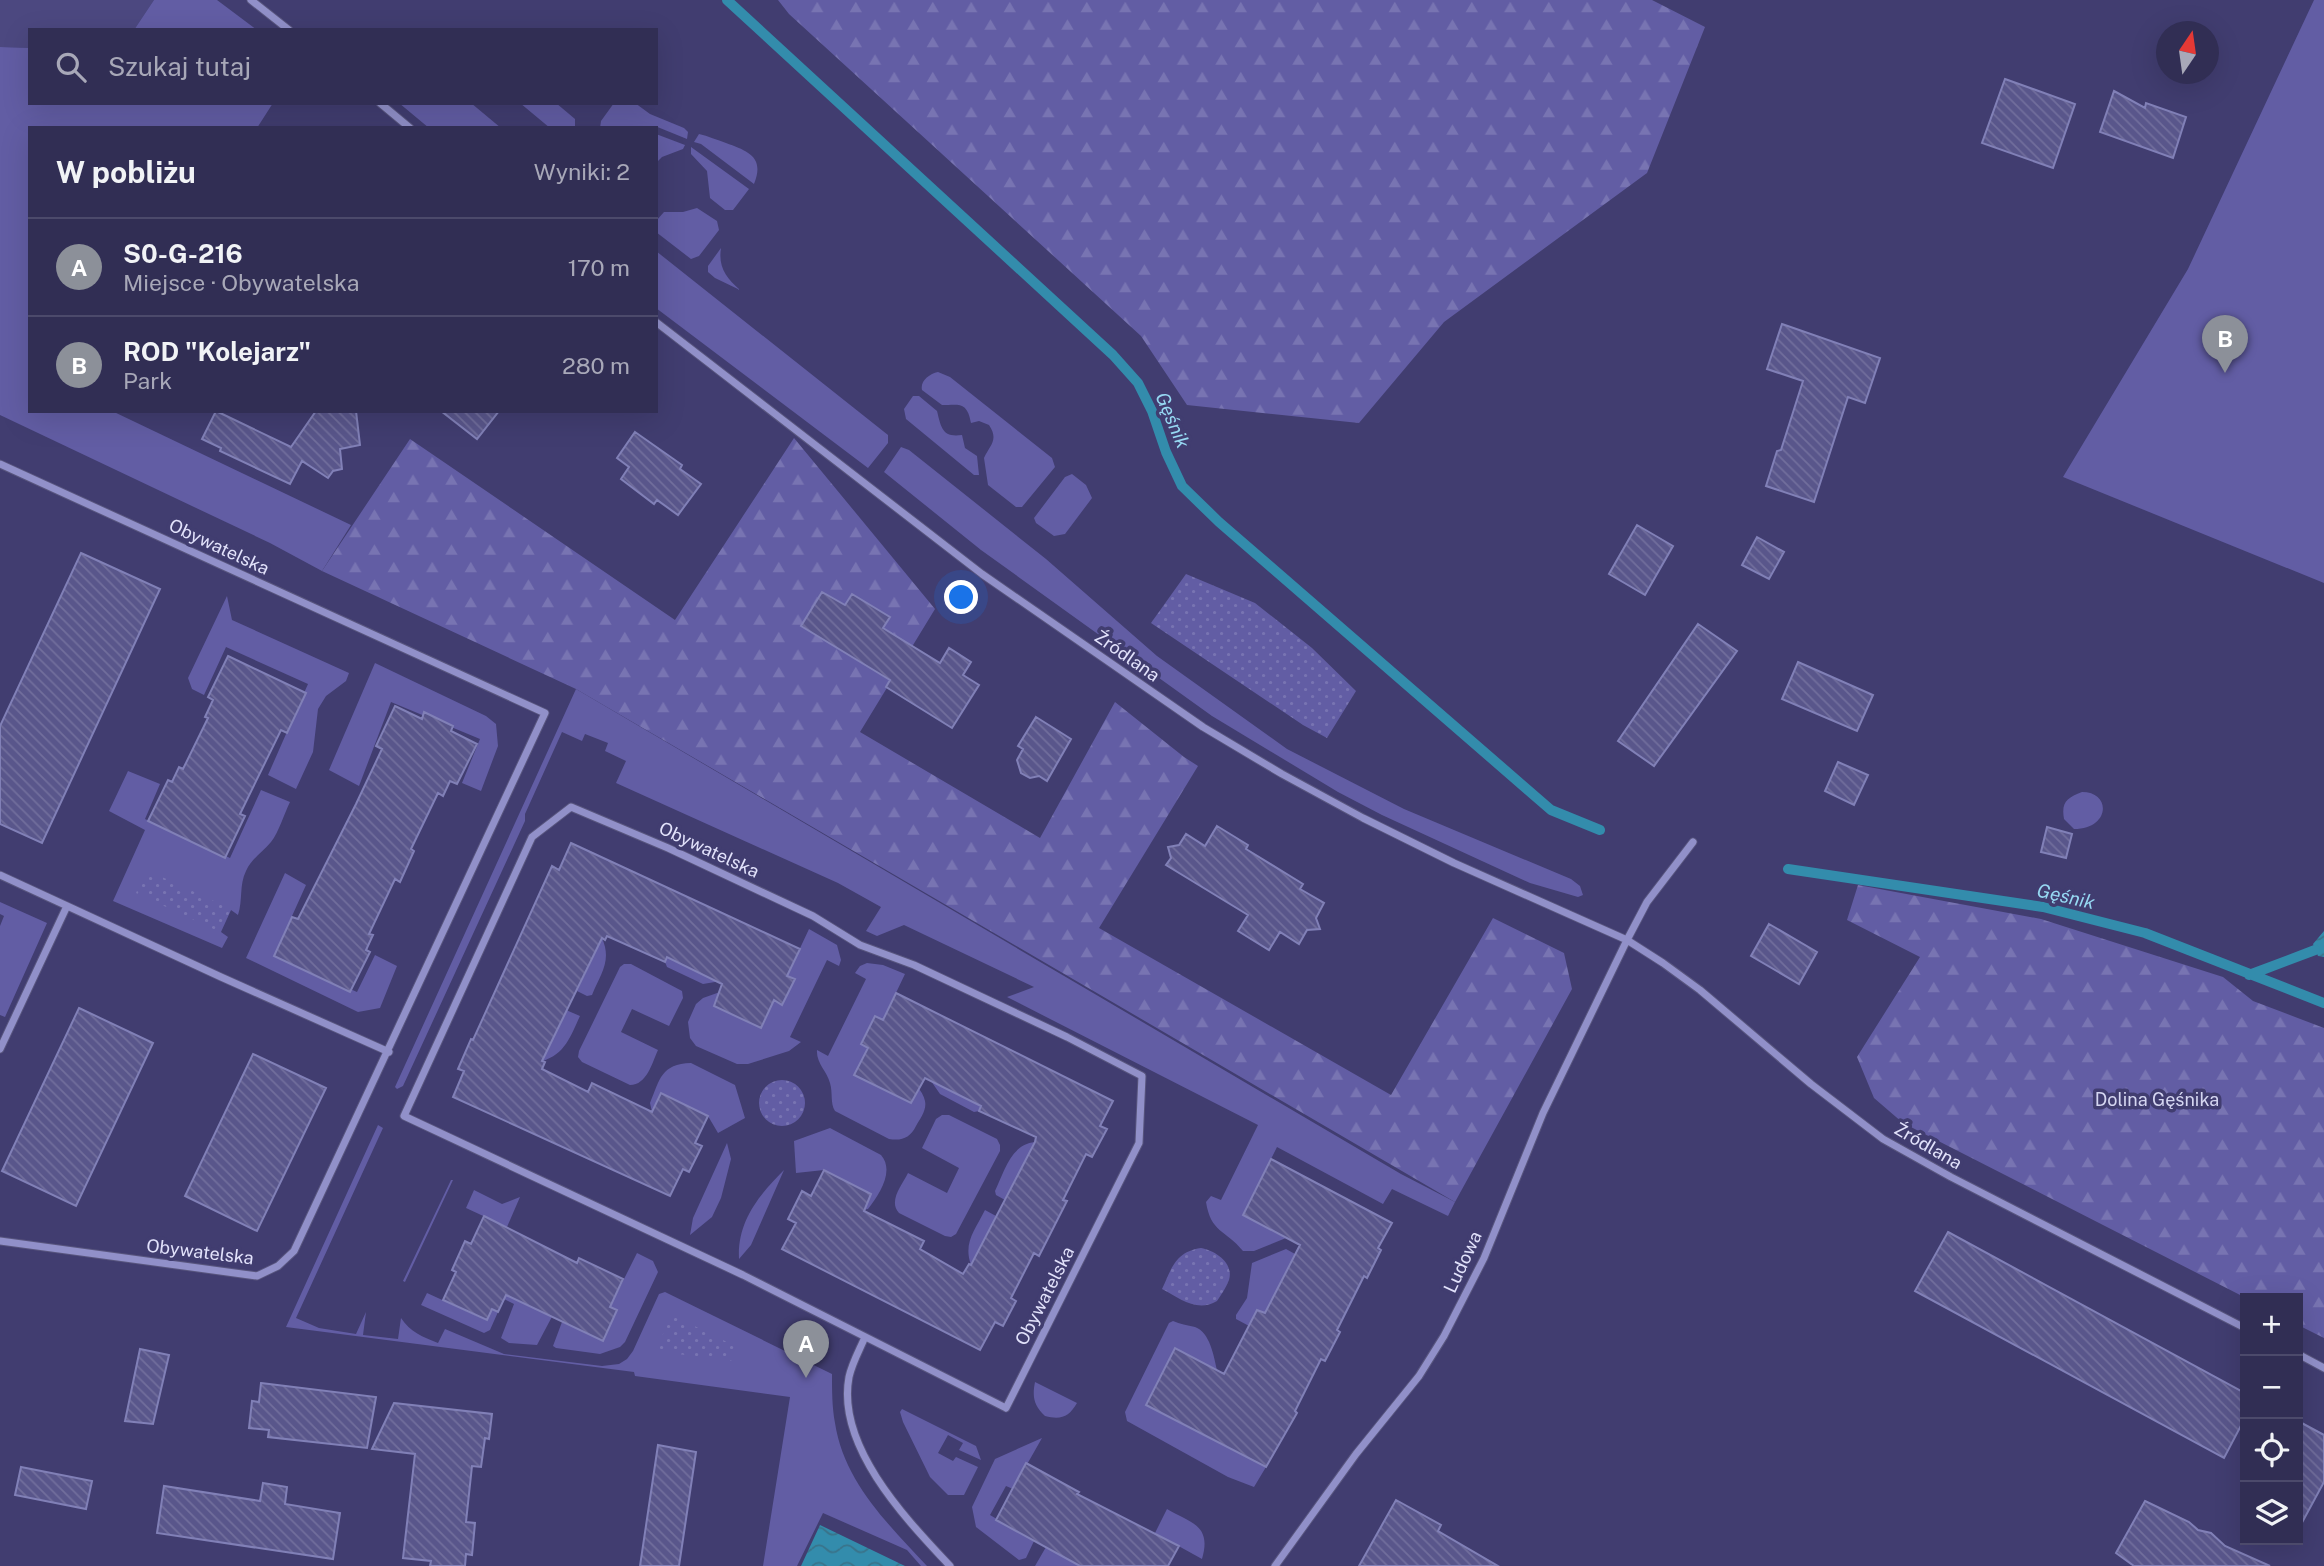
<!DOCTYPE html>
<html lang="pl">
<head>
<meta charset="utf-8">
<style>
  :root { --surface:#312e54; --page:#39365a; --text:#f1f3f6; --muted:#a8a8b8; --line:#4c4a6b; --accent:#8c9099 }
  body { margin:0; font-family:"Public Sans",sans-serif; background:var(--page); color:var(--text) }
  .controls { position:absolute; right:21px; bottom:21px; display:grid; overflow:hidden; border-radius:0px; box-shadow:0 7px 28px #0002 }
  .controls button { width:63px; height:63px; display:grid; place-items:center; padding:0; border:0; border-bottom:2px solid var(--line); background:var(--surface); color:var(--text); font:35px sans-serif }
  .compass { position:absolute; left:2156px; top:21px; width:63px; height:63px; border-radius:50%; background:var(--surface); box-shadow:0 7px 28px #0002; rotate:13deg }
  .you { position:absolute; left:962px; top:598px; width:24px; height:24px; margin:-18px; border:5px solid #fff; border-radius:50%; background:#1a73e8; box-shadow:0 0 0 10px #1a73e833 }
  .badge { display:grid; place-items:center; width:46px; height:46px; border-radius:50%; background:var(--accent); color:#fff; font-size:23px; font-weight:700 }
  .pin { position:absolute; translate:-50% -58px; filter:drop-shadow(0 2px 4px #0008) }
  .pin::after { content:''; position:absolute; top:37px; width:24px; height:21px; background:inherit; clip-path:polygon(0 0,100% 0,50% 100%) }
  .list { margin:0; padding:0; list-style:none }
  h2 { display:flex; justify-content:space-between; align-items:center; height:91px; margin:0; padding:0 28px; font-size:30px }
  h2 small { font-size:23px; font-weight:400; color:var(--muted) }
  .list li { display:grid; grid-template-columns:46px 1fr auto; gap:21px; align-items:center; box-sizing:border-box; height:98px; padding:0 28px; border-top:2px solid var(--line) }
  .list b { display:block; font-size:26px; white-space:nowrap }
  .list p { margin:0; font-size:23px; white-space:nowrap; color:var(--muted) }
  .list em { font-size:23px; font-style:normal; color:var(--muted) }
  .icon { flex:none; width:38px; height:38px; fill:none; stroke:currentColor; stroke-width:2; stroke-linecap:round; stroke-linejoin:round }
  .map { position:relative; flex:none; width:2324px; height:1566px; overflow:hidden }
  .search { position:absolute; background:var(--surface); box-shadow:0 7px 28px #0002; left:28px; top:28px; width:630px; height:77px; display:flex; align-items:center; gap:18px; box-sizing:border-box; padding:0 24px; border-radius:0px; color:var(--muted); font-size:26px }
  .panel { position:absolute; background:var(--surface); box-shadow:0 7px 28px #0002; left:28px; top:126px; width:630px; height:287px; border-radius:0px }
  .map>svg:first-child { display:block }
  .built { fill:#4c4880 }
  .green { fill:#625da4 }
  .forest { fill:url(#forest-firs) }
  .park { fill:url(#park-dots) }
  .water { fill:url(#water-waves) }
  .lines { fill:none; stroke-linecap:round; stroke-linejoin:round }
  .stream { stroke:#338cac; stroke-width:10 }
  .building { fill:url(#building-back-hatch); stroke:#8180b7; stroke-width:2 }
  .minor-casing { stroke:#58557e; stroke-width:9 }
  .minor { stroke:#9190c9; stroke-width:7 }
  .labels { text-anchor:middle; stroke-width:7; stroke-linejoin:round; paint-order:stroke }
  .street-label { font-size:18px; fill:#e2e2fb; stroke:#413d70 }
  .park-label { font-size:18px; fill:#d5d6f1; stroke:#413d70 }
  .water-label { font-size:19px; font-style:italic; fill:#96d8f2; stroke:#413d70 }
</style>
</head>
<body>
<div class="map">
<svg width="2324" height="1566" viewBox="0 0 2324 1566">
  <defs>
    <pattern id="forest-firs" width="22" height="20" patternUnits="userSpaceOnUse" patternTransform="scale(1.75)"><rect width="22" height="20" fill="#625da4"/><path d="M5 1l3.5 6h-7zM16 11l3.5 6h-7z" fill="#7874b2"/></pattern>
    <pattern id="park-dots" width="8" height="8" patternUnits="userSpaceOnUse" patternTransform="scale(1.75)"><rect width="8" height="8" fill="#625da4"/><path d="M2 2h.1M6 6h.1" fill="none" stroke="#7874b2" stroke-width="1.8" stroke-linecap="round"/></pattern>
    <pattern id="water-waves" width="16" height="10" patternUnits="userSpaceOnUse" patternTransform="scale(1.75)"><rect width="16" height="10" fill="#338cac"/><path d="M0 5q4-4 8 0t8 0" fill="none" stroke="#39738a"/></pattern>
    <pattern id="building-back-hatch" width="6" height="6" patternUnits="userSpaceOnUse" patternTransform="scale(1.75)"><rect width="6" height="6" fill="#59568b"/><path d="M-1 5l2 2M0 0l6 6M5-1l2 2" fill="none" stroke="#716e9c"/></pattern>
  </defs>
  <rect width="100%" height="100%" fill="#413d70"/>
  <path class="built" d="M0 0H154L134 30H30V48L0 47Z"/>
  <path class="green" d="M154 0H217L257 30H134Z
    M2314 0H2324V583L2063 477 2188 269Z
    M0 47 30 48V103H273L257 128H30V411H112L351 525 322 571 270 543 0 415Z
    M399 103H471L501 128H429Z
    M520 103H556L575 119V128H550Z
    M614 103H635L650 114 684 128 688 132 687 139 655 126 600 128 601 121Z
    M656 134 685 145 683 149 662 157 656 163Z
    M699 134C708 136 717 140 726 143 748 151 765 157 754 184L701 144 694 142Z
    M691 147 749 189 733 210H725L710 198 707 171 691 154Z
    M697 208 717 221 719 230 699 256 691 259 656 232V221L664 212H683Z
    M721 248C718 267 726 278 740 290L715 278 708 272V266Z
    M656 251 888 435V443L868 468 656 308Z
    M938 372 950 377 1052 458 1055 467 1022 507H1016L988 485 984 458C990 445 999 440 989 425L979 421 971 423C967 401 959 405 942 405L922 390C920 381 929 374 938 372Z
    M913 396H919L937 411C941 427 942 438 962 435L965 448 977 456 979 475H974L906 419 904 409Z
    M901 447 909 450 1046 559 1157 656 1287 749 1404 809 1571 879 1580 886 1583 895 1578 897 1530 883 1382 815 1338 792 1212 716 981 550 884 472Z
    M1072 474 1086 485 1092 498 1065 534 1054 536 1036 523 1034 518 1065 477Z
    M227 596 232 620 349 673 346 681 326 696 318 709 313 752 296 789 268 775 308 684 226 647 204 695 192 689 188 678Z
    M375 663 486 716 496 724 498 746 481 791 462 783 480 739 391 702 359 786 329 770Z
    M576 689 1401 1174 1455 1202 1448 1216 1392 1189 1383 1204 1277 1147 1243 1215 1286 1238 1254 1251H1243C1225 1229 1211 1233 1206 1202L1211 1196 1221 1200 1258 1125 1007 997 1034 987 904 925 877 936 866 931 881 907 838 883 616 783 626 761 605 751 608 743 585 734 582 741 562 732 525 814V821L403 1086 397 1089 395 1087Z
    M128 771 160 784 145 819 230 858 261 790 290 802C284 814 279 832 271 842 262 853 252 858 246 871 239 885 243 900 238 915L231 910 221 932 228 937 222 948 113 901 145 830 109 811Z
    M2082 792C2112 792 2110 829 2074 829L2064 819C2061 802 2067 798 2082 792Z
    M285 873 306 885 274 956 357 992 375 955 397 966 380 1008 358 1012 246 958Z
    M0 902 47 923 5 1017 0 1015V926L4 916 0 914Z
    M809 929 837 945 841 960 839 966 827 960 790 1037 801 1042 789 1051 748 1064H737L696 1046 690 1038 688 1022 696 1004 703 998 720 992 714 1006 761 1028 774 1000 783 1004 794 980 787 976Z
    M602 938C612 961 601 973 592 995L587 996 577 991Z
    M667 957 721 981 703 984 667 967 665 962Z
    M867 963 883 965 905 974 883 1020 875 1016 861 1043C878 1054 922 1081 925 1101 927 1110 920 1119 916 1126 910 1138 902 1141 889 1139L835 1111C830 1103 833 1093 830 1083 827 1071 816 1063 817 1050L828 1056 866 979 855 973 860 966Z
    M624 964H631L682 991 683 998 669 1026 632 1009 621 1032 658 1050C652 1063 647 1085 630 1085L582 1062 578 1057 579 1051 620 967Z
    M566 1010 580 1016C571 1035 565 1055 542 1061Z
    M691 1063 735 1085 745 1118 718 1133 708 1116 661 1094 652 1112 650 1103C660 1079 661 1064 691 1063Z
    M931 1081 982 1105 979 1111 974 1112 940 1094Z
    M942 1115H949L997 1139 1000 1145V1151L956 1234 951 1237 945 1236 899 1213C888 1201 902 1185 908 1173L947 1193 959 1168 922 1148 936 1119Z
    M378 1125 383 1128 296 1318 319 1328 356 1334 366 1312 363 1335 398 1339 401 1318C410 1332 423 1337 438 1343L445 1329 504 1354 602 1366 619 1364 627 1359 633 1351 659 1294 665 1292 832 1374C832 1390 832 1407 835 1423 844 1482 888 1524 927 1566H921L907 1550 823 1513 797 1566H763L790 1397 635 1376 634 1372 286 1327Z
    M830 1128 881 1155C895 1171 879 1195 868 1209L862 1210 824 1170 796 1173 794 1141Z
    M1035 1142 1005 1200 996 1195 995 1191C1004 1172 1011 1144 1035 1142Z
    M727 1143 731 1159 721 1198 712 1217 690 1235 693 1218Z
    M784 1170 751 1245 739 1259C737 1222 759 1195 784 1170Z
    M451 1180H453L405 1282 403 1281Z
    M474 1190 502 1204 520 1197 507 1227 466 1208Z
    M985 1210 996 1216 971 1265C963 1243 975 1230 985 1210Z
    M1286 1249 1295 1254 1265 1313 1257 1310 1249 1326 1236 1319V1315L1247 1298 1252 1263Z
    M637 1253 653 1261 658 1272 625 1342 620 1347 600 1354 556 1348 553 1346 562 1322 603 1340 610 1307Z
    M503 1285 555 1311 537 1345 509 1343 501 1338 514 1304 498 1296Z
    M427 1293 486 1320 492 1309 498 1312 490 1330 484 1333 421 1305Z
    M1173 1321C1180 1324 1187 1325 1195 1327 1210 1332 1214 1357 1217 1370L1146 1405 1266 1467 1254 1487 1228 1477 1127 1421 1125 1412 1169 1323Z
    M1035 1382 1077 1403C1069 1417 1061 1420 1045 1416 1034 1406 1032 1397 1035 1382Z
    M902 1409 976 1446 981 1460 959 1450 963 1443 948 1435 938 1453 953 1461 956 1457 978 1467 964 1495H948L930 1477 903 1422 900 1412Z
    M1042 1438 1013 1489 1006 1486 990 1515 1034 1541 1026 1558 1019 1560 976 1527 972 1507 995 1459Z
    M1167 1509C1191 1523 1212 1525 1202 1559L1155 1533Z
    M1046 1547 1080 1566H1035Z"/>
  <path class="forest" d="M778 0H1652L1705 27 1647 173 1444 322 1359 423 1187 405 1141 336 789 14Z
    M794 438 935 609 860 732 1040 838 1115 702 1184 757 1198 766 1099 928 1391 1095 1493 918 1564 953 1572 989 1455 1202 576 689 322 571 410 439 675 620Z
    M1858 885 2041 919 2223 977 2253 1001 2324 1028V1338L2298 1325V1298H2246L1903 1123 1874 1098 1857 1057 1920 957 1847 920Z"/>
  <path class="park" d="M1186 574 1255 603 1312 648 1356 691 1327 738 1303 725 1151 623Z
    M147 870 231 909 220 932 136 893Z
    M759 1103a23 23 0 1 1 46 0a23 23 0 1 1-46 0Z
    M1201 1248C1216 1251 1234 1263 1229 1280 1226 1288 1221 1295 1217 1301 1197 1313 1179 1298 1162 1289 1172 1268 1175 1252 1201 1248Z
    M672 1315 737 1347 731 1361 655 1351Z"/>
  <path class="water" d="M2324 931V957L2318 956 2313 944Z
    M820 1525 905 1566H801Z"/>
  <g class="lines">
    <path class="stream" d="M727 0 1113 355 1138 383 1152 411 1166 452 1182 486 1219 522 1551 810 1600 830
      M1788 869 2043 907 2145 933 2324 1003
      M2249 975 2315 950"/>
  </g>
  <path class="building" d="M2005 79 2075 104 2053 168 1982 143Z
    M2114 91 2145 108 2146 103 2186 117 2173 158 2100 132Z
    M1782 324 1880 358 1865 403 1848 397 1814 502 1766 486 1777 451 1781 450 1803 381 1767 369Z
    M216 411 291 447 316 411H356L360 445 340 449 342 469 333 471 328 478 302 461 290 484 220 451 221 448 202 439Z
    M441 411H499L477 439Z
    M635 432 682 465 680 469 701 484 678 515 657 500 654 504 621 479 629 467 617 458Z
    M1637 525 1673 546 1645 595 1609 574Z
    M1757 537 1784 552 1769 579 1742 565Z
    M81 553 160 589 42 843 0 824V726Z
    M822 592 845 605 852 594 890 617 883 628 940 663 949 648 971 662 963 675 979 685 952 728 886 687 890 680 801 626Z
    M1698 624 1737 651 1654 766 1618 741Z
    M228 656 306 693 287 733 281 730 240 814 245 816 225 858 148 821 168 780 172 782 179 767 183 769 208 718 205 717 213 700 208 697Z
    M1798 662 1873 695 1857 731 1782 699Z
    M395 706 422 719 424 712 453 726 451 731 477 744 457 784 450 781 443 796 438 793 411 849 414 851 400 882 395 879 369 934 373 935 366 950 370 952 350 992 274 956 292 917 298 919 356 804 382 749 376 746Z
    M1036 717 1071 739 1047 781 1039 776 1030 778 1021 773 1017 760 1023 749 1018 746Z
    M1838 762 1868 775 1854 805 1825 791Z
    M1217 826 1248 845 1246 849 1303 884 1300 889 1324 903 1316 918 1320 929 1307 930 1299 944 1280 932 1269 950 1238 931 1248 915 1166 865 1171 858 1168 847 1179 845 1186 834 1205 846Z
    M2047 827 2072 834 2066 858 2041 852Z
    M571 843 800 949 787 976 795 979 782 1005 774 1000 761 1028 714 1006 722 984 667 957 665 962 607 936 605 940 602 938 542 1061 545 1062 542 1069 588 1092 592 1083 652 1112 661 1093 708 1116 695 1143 702 1146 689 1172 683 1169 670 1196 453 1097 464 1071 458 1069 471 1039 473 1040 552 866 559 870Z
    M1769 924 1817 952 1799 984 1751 956Z
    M896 993 1113 1101 1100 1126 1107 1129 1092 1157 1086 1154 1063 1200 1067 1201 1039 1256 1034 1253 1011 1298 1016 1301 1003 1326 995 1322 980 1350 782 1249 796 1223 788 1219 802 1191 811 1196 824 1170 871 1194 864 1211 924 1241 920 1249 963 1274 969 1264 971 1265 1035 1142 1036 1137 979 1111 981 1106 925 1078 911 1103 854 1075 868 1048 861 1044 875 1016 883 1020Z
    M79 1008 153 1043 76 1206 2 1171Z
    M253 1054 326 1088 257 1231 185 1196Z
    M1271 1159 1392 1223 1378 1248 1381 1250 1367 1278 1364 1276 1337 1330 1340 1332 1325 1361 1321 1359 1295 1411 1297 1413 1266 1467 1146 1405 1175 1348 1224 1374 1257 1310 1265 1313 1300 1245 1243 1215Z
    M484 1216 577 1263 579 1258 623 1279 610 1307 617 1310 603 1341 506 1295 498 1312 492 1309 487 1320 443 1300 456 1272 452 1270 465 1241 471 1244Z
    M1948 1232 2245 1393V1418L2224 1458 1915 1291Z
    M140 1349 169 1355 153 1424 125 1421Z
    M261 1383 376 1397 367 1448 268 1437 269 1430 249 1428 252 1401 259 1402Z
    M394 1403 492 1414 489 1439 485 1438 481 1467 472 1466 466 1522 475 1523 472 1555 466 1554 465 1566H430L431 1561 403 1558 415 1454 372 1449Z
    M2298 1421 2324 1435V1482L2298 1530Z
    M658 1445 696 1452 679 1566H640Z
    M1026 1463 1079 1492 1077 1494 1179 1546 1168 1566H1080L996 1520Z
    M21 1467 92 1481 86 1509 15 1495Z
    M263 1483 287 1487 285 1504 340 1513 333 1559 157 1533 164 1486 260 1501Z
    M1396 1500 1441 1525 1438 1531 1498 1566H1359Z
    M2145 1501 2189 1522 2198 1530 2211 1533 2225 1546 2270 1566H2134L2116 1553Z"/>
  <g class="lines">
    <defs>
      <path id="minor" d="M251 0 289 30
        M380 103 410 128
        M656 322 982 574 1203 727 1282 774 1363 818 1454 863 1627 940 1663 963 1700 990 1811 1084 1883 1139 1951 1177 2245 1328
        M0 464 545 713 294 1251 278 1266 257 1276 0 1241
        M571 807 668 848 813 916 860 945 914 965 1067 1037 1142 1076 1139 1143 1006 1408 743 1275 404 1116 532 837Z
        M0 875 221 977 389 1052
        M0 1049 67 906
        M865 1337C860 1349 852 1363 849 1377 836 1447 907 1520 950 1566
        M2298 1354 2324 1368
        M1275 1566 1356 1454 1419 1376 1444 1336 1484 1258 1543 1113 1627 940 1647 902 1693 842"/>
    </defs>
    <use href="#minor" class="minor-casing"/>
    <use href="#minor" class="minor"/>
  </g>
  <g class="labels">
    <g class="street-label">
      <text transform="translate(219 547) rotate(25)" y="6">Obywatelska</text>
      <text transform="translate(1127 656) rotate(35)" y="6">Źródlana</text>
      <text transform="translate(709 850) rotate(25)" y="6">Obywatelska</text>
      <text transform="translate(1928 1146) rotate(30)" y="6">Źródlana</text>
      <text transform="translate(200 1252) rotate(7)" y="6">Obywatelska</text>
      <text transform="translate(1463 1262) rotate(-65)" y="6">Ludowa</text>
      <text transform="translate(1045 1296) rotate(-63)" y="6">Obywatelska</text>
    </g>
    <g class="park-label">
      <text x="2157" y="1106">Dolina Gęśnika</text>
    </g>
    <g class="water-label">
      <text transform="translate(1173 420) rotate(67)" y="7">Gęśnik</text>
      <text transform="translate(2066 896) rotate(13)" y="7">Gęśnik</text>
    </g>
  </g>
</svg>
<div class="controls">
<button>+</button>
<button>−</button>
<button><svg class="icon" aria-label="locate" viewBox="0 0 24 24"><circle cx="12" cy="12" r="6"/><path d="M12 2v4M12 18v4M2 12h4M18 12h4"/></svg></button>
<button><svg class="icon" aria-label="layers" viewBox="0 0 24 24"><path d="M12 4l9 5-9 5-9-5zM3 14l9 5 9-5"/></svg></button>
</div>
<svg class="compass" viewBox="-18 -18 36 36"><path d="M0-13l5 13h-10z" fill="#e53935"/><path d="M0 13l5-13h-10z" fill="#a8a8b8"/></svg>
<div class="you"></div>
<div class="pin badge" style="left:806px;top:1378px">A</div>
<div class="pin badge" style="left:2225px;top:373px">B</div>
<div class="search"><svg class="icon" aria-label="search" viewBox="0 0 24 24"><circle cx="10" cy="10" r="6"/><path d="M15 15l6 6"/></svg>Szukaj tutaj</div>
<section class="panel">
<h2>W pobliżu<small>Wyniki: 2</small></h2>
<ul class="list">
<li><span class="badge">A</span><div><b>S0-G-216</b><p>Miejsce · Obywatelska</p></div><em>170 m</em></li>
<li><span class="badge">B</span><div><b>ROD &quot;Kolejarz&quot;</b><p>Park</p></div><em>280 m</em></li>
</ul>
</section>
</div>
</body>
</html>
